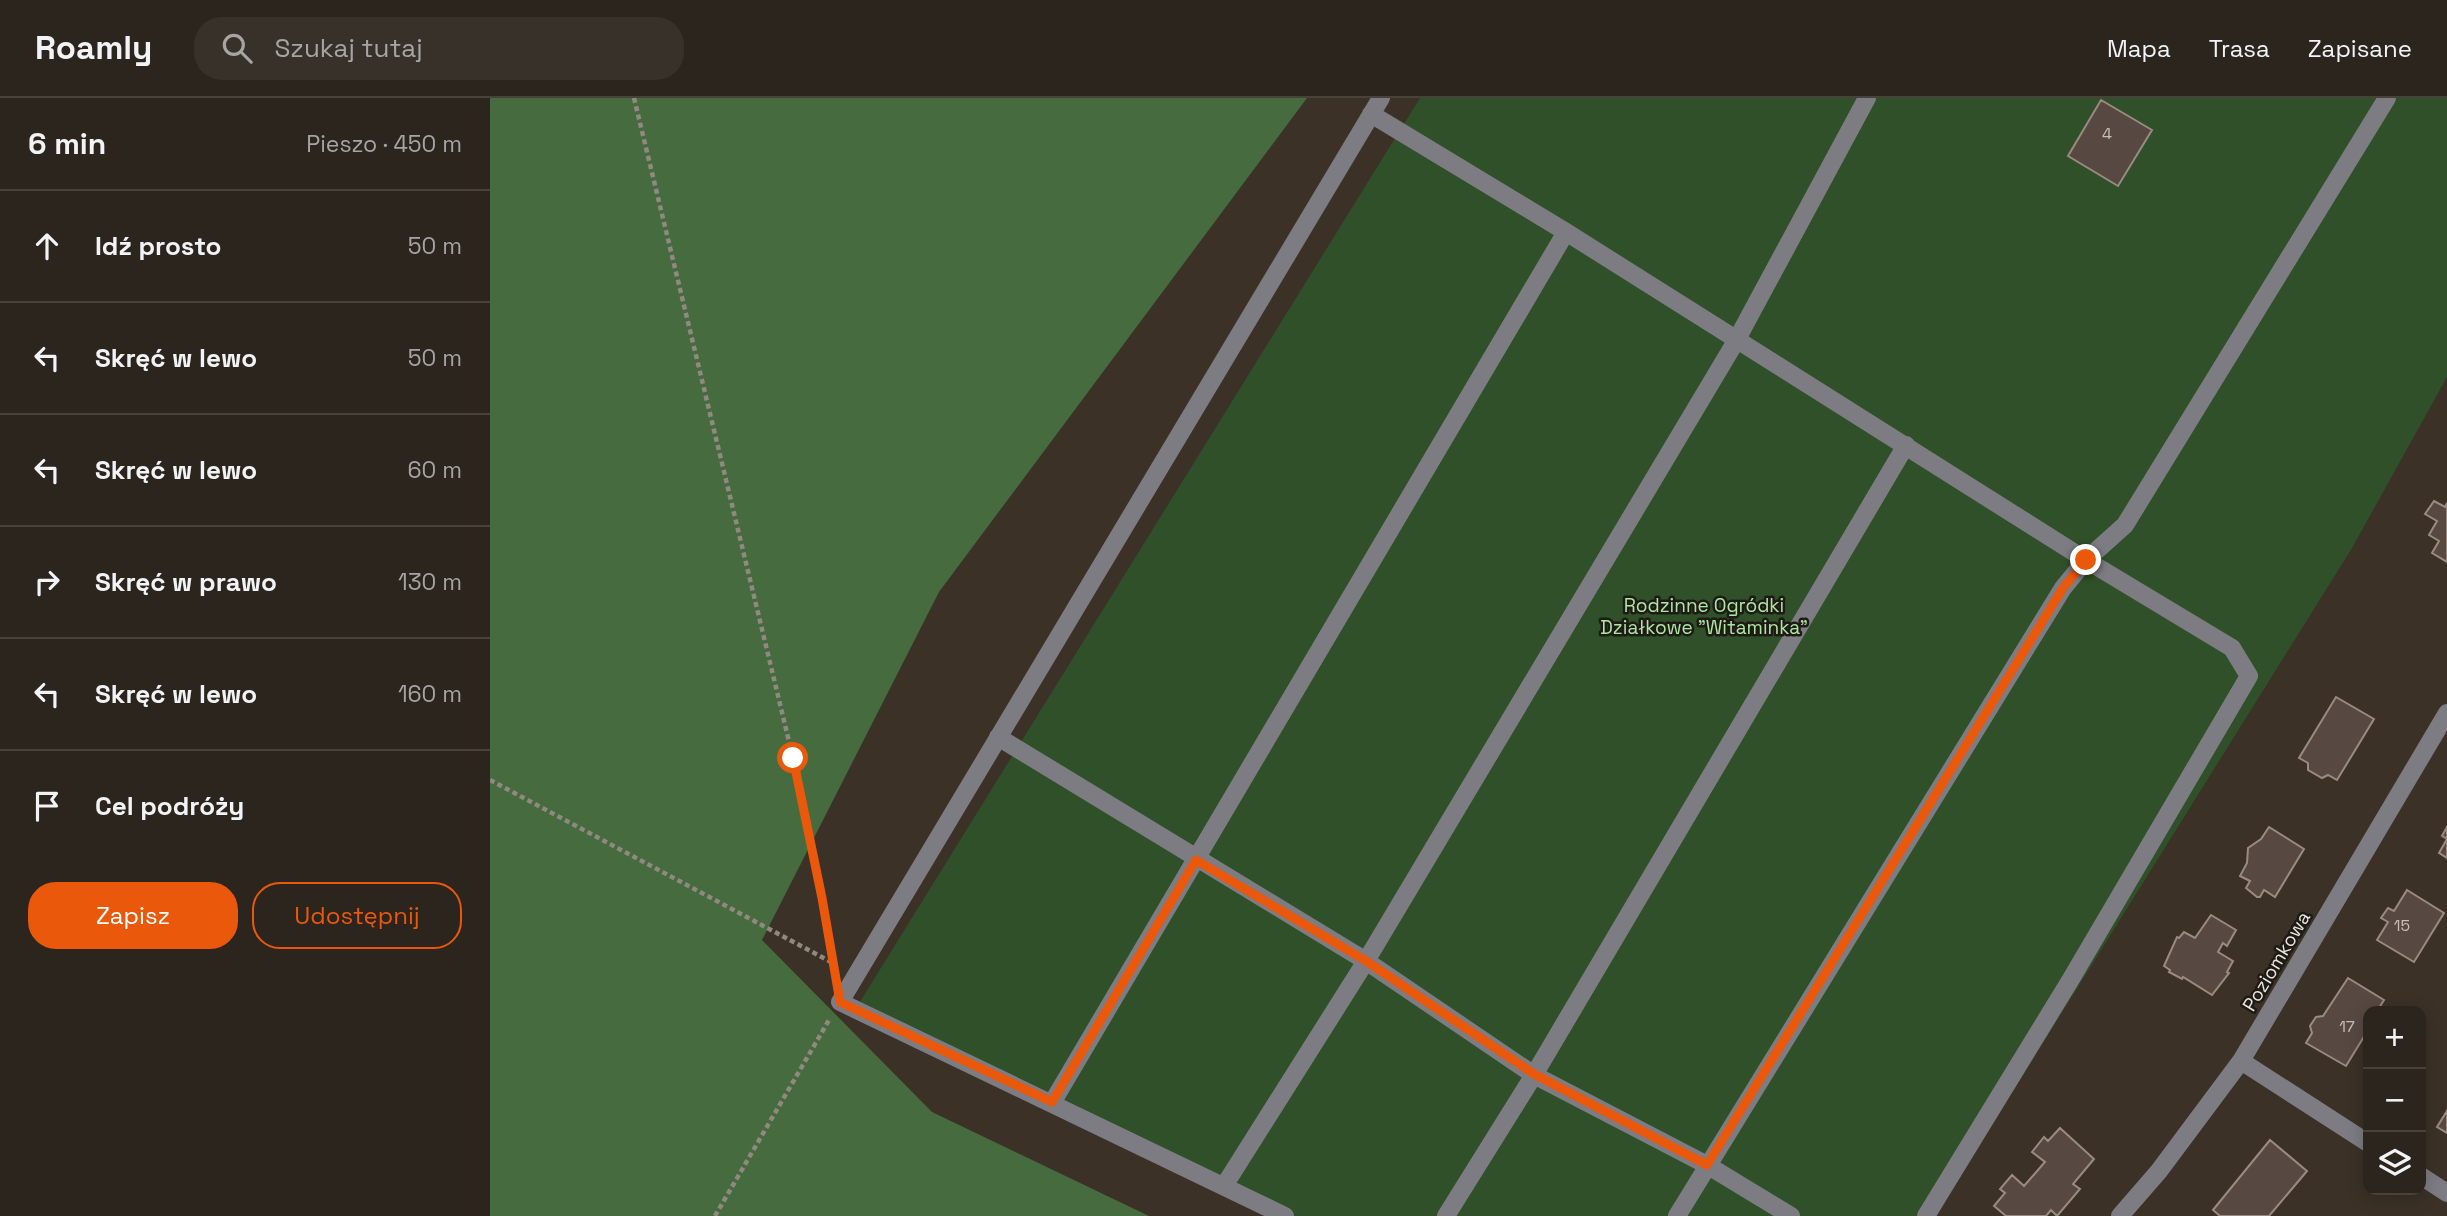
<!DOCTYPE html>
<html lang="pl">
<head>
<meta charset="utf-8">
<style>
  :root { --surface:#2c251d; --page:#38312a; --text:#f1f3f6; --muted:#a6a5a4; --line:#48423b; --accent:#ea580c }
  body { margin:0; font-family:"Space Grotesk",sans-serif; background:var(--page); color:var(--text) }
  .controls { position:absolute; right:21px; bottom:21px; display:grid; overflow:hidden; border-radius:14px; box-shadow:0 4px 18px #0003 }
  .controls button { width:63px; height:63px; display:grid; place-items:center; padding:0; border:0; border-bottom:2px solid var(--line); background:var(--surface); color:var(--text); font:35px sans-serif }
  .stop { position:absolute; width:21px; height:21px; margin:-16px; border:5px solid #ea580c; border-radius:50%; background:#fff }
  .stop.end { background:#ea580c; border-color:#fff; box-shadow:0 2px 7px #0008 }
  .list { margin:0; padding:0; list-style:none }
  h2 { display:flex; justify-content:space-between; align-items:center; height:91px; margin:0; padding:0 28px; font-size:30px }
  h2 small { font-size:23px; font-weight:400; color:var(--muted) }
  .list li { display:grid; grid-template-columns:46px 1fr auto; gap:21px; align-items:center; box-sizing:border-box; height:112px; padding:0 28px; border-top:2px solid var(--line) }
  .list b { display:block; font-size:26px; white-space:nowrap }
  .list em { font-size:23px; font-style:normal; color:var(--muted) }
  .actions { display:flex; gap:14px; padding:21px 28px }
  .actions a { flex:1; padding:16px 0; border:2px solid var(--accent); border-radius:28px; text-align:center; font-size:24px; color:var(--accent) }
  .actions .main { background:var(--accent); color:#fff }
  .icon { flex:none; width:38px; height:38px; fill:none; stroke:currentColor; stroke-width:2; stroke-linecap:round; stroke-linejoin:round }
  .map { position:relative; flex:none; width:1957px; height:1118px; overflow:hidden }
  header { display:flex; align-items:center; gap:42px; box-sizing:border-box; height:98px; padding:0 35px; background:var(--surface); border-bottom:2px solid var(--line) }
  header strong { font-size:33px }
  nav { display:flex; gap:38px; margin-inline-start:auto; font-size:24px }
  .search { width:490px; height:63px; background:var(--page); display:flex; align-items:center; gap:18px; box-sizing:border-box; padding:0 24px; border-radius:28px; color:var(--muted); font-size:26px }
  main { display:flex }
  aside { flex:1; background:var(--surface) }
  .map>svg:first-child { display:block }
  .green { fill:#305029 }
  .forest { fill:#466b3f }
  .building { fill:#574942; stroke:#9a8a82; stroke-width:2 }
  .lines { fill:none; stroke-linecap:round; stroke-linejoin:round }
  .path { stroke:#918980; stroke-width:4.5; stroke-dasharray:5 3.5; stroke-linecap:butt }
  .minor { stroke:#7d7c83; stroke-width:18 }
  .route { stroke:#ea580c; stroke-width:9 }
  .labels { text-anchor:middle; stroke-width:5; stroke-linejoin:round; paint-order:stroke }
  .number-label { font-size:16px; fill:#c6beb7 }
  .park-label { font-size:19px; fill:#ade6a1; stroke:#1e1a15 }
  .street-label { font-size:19px; fill:#ebe5de; stroke:#1e1a15 }
</style>
</head>
<body>
<header>
<strong>Roamly</strong>
<div class="search"><svg class="icon" aria-label="search" viewBox="0 0 24 24"><circle cx="10" cy="10" r="6"/><path d="M15 15l6 6"/></svg>Szukaj tutaj</div>
<nav><a>Mapa</a><a>Trasa</a><a>Zapisane</a></nav>
</header>
<main>
<aside>
<h2>6 min<small>Pieszo · 450 m</small></h2>
<ul class="list">
<li><svg class="icon" aria-label="ahead" viewBox="0 0 24 24"><path d="M12 20V5M6 11l6-6 6 6"/></svg><div><b>Idź prosto</b></div><em>50 m</em></li>
<li><svg class="icon" aria-label="left" viewBox="0 0 24 24"><path d="M17 20v-9H6M10 6l-5 5 5 5"/></svg><div><b>Skręć w lewo</b></div><em>50 m</em></li>
<li><svg class="icon" aria-label="left" viewBox="0 0 24 24"><path d="M17 20v-9H6M10 6l-5 5 5 5"/></svg><div><b>Skręć w lewo</b></div><em>60 m</em></li>
<li><svg class="icon" aria-label="right" viewBox="0 0 24 24"><path d="M7 20v-9h11M14 6l5 5-5 5"/></svg><div><b>Skręć w prawo</b></div><em>130 m</em></li>
<li><svg class="icon" aria-label="left" viewBox="0 0 24 24"><path d="M17 20v-9H6M10 6l-5 5 5 5"/></svg><div><b>Skręć w lewo</b></div><em>160 m</em></li>
<li><svg class="icon" aria-label="arrive" viewBox="0 0 24 24"><path d="M6 21V4h12l-3 4 3 4H6"/></svg><div><b>Cel podróży</b></div></li>
</ul>
<div class="actions"><a class="main">Zapisz</a><a>Udostępnij</a></div>
</aside>
<div class="map">
<svg width="1957" height="1118" viewBox="0 0 1957 1118">
  <rect width="100%" height="100%" fill="#3b3127"/>
  <path class="green" d="M930 0H1957V279L1862 450 1445 1118H781L363 915Z"/>
  <path class="forest" d="M0 0H817L449 494 272 842 442 1014 659 1118H0Z"/>
  <path class="building" d="M1611 2 1662 32 1628 88 1578 58Z
    M1944 403 1955 409 1957 405V464L1942 455 1949 443 1939 437 1947 423 1935 416Z
    M1846 599 1884 621 1847 682 1838 677 1832 680 1818 672V665L1809 660Z
    M1779 729 1814 751 1785 799 1774 792 1770 799H1767L1756 790 1760 783 1750 778 1757 765 1758 750 1771 741Z
    M1957 729V760L1949 755 1957 741 1952 738Z
    M1917 792 1954 815 1924 864 1887 842 1898 824 1891 820 1898 810 1904 813Z
    M1721 817 1746 832 1737 848 1733 845 1728 854 1743 863 1737 874 1739 875 1722 897 1693 879 1692 881 1679 874 1680 872 1674 868 1687 839 1689 840 1694 834 1705 840Z
    M1858 880 1894 902 1887 913H1878V932L1856 968 1816 945 1822 935 1820 928 1826 919 1833 918Z
    M1957 1013V1035L1947 1029Z
    M1570 1030 1604 1061 1583 1086 1590 1091 1567 1118 1561 1112 1556 1118H1516L1504 1108 1515 1095 1510 1091 1522 1077 1534 1088 1555 1064 1542 1054 1554 1039 1558 1043Z
    M1780 1042 1817 1073 1779 1118H1730L1723 1112Z"/>
  <g class="lines">
    <path class="path" d="M144 0 303 660 332 800 344 868
      M0 682 343 865
      M225 1118 339 922"/>
    <path class="minor" d="M881 16 1076 134 1596 462 1742 550 1759 578 1581 881 1436 1118
      M508 639 876 863 1044 977 1217 1067 1301 1118
      M1751 963 1878 1045
      M562 1005 1076 134
      M1931 1078 1957 1095
      M734 1088 876 863 1246 243 1377 0
      M795 1118 350 904 891 0
      M956 1118 1044 977 1416 347
      M1187 1118 1573 490 1596 462 1635 427 1897 0
      M1630 1118 1669 1073 1751 963 1957 615"/>
  </g>
  <g class="lines">
    <path class="route" d="M303 660 332 800 350 904 562 1004 706 762 876 863 1044 976 1217 1067 1573 490 1596 462"/>
  </g>
  <g class="labels">
    <g class="number-label">
      <text x="1617" y="41">4</text>
      <text x="1912" y="833">15</text>
      <text x="1857" y="934">17</text>
    </g>
    <g class="park-label">
      <text x="1214" y="514">Rodzinne Ogródki<tspan x="1214" dy="22">Działkowe "Witaminka"</tspan></text>
    </g>
    <g class="street-label">
      <text transform="translate(1786 863) rotate(-59)" y="7">Poziomkowa</text>
    </g>
  </g>
</svg>
<div class="controls">
<button>+</button>
<button>−</button>
<button><svg class="icon" aria-label="layers" viewBox="0 0 24 24"><path d="M12 4l9 5-9 5-9-5zM3 14l9 5 9-5"/></svg></button>
</div>
<div class="stop" style="left:303px;top:660px"></div>
<div class="stop end" style="left:1596px;top:462px"></div>
</div>
</main>
</body>
</html>
